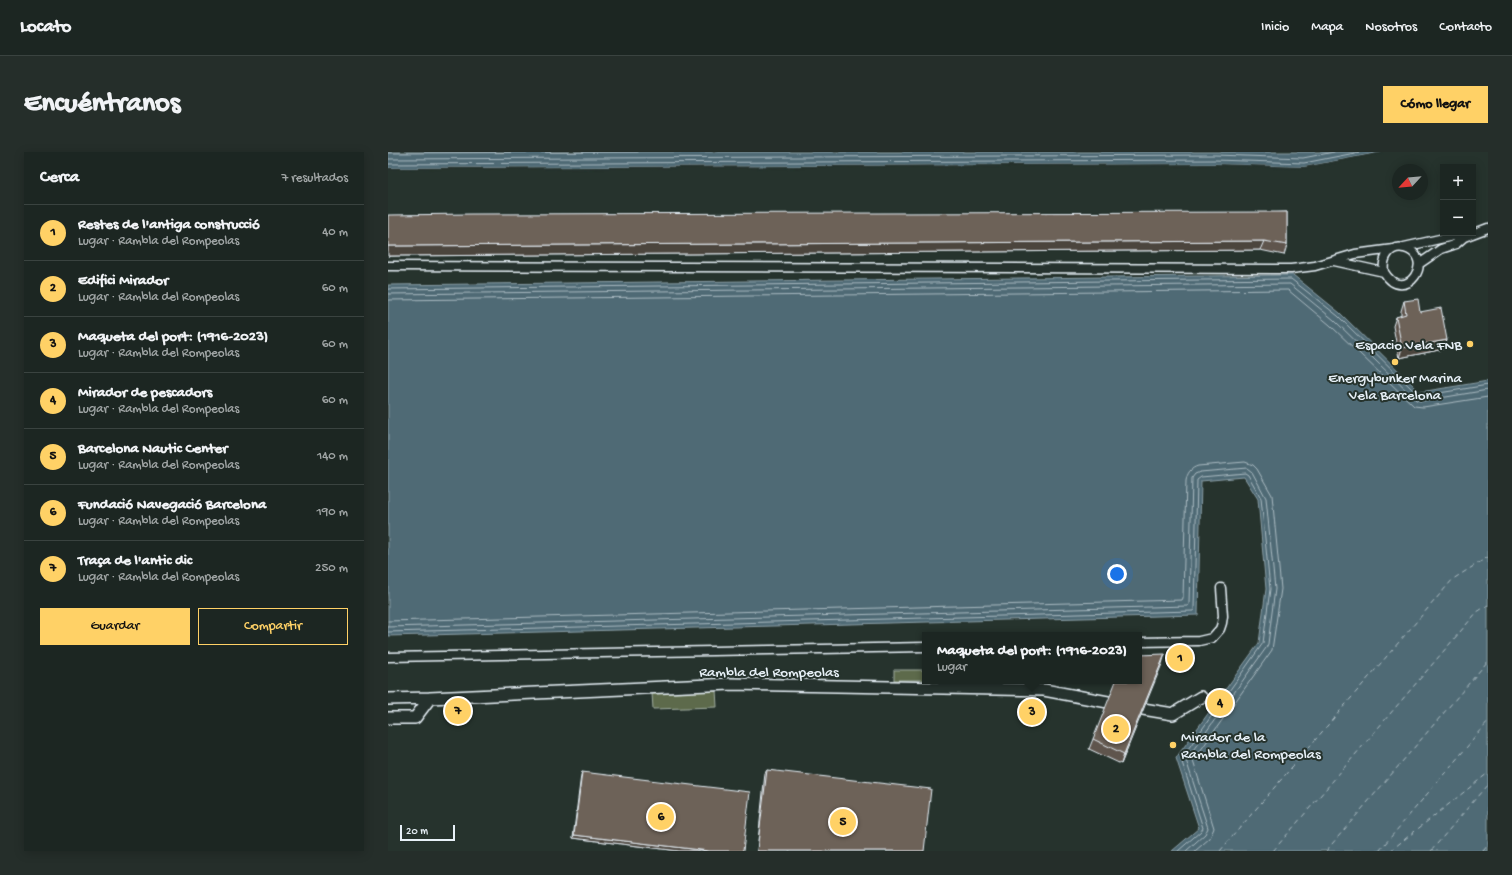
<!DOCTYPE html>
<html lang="es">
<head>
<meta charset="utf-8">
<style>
  :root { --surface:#1c2622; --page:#252e2a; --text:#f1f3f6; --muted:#a0a5a5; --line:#3a4340; --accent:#ffd166 }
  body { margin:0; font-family:"Gochi Hand",sans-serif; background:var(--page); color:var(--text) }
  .controls { position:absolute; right:12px; top:12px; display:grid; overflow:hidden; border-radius:0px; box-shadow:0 2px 10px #0003 }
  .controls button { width:36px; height:36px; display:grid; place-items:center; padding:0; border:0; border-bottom:1px solid var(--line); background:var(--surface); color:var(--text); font:20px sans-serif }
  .compass { position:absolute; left:1004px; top:12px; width:36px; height:36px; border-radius:50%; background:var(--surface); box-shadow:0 2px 10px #0003; rotate:244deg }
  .scale { position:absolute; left:12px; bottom:10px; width:55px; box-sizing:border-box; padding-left:4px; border:2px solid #e8f1f8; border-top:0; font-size:11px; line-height:14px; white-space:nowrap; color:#e8f1f8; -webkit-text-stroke:3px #26332d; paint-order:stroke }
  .you { position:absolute; left:729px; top:422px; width:14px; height:14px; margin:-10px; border:3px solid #fff; border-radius:50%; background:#1a73e8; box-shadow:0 0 0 6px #1a73e833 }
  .badge { display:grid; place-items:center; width:26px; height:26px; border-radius:50%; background:var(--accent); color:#111; font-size:13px; font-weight:700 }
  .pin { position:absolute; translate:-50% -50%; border:2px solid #fff; box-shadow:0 1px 4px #0006 }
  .popup { position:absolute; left:534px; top:480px; width:220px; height:52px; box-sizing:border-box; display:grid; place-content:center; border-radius:0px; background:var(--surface); filter:drop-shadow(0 1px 3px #0005); font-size:13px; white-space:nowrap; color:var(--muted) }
  .popup b { font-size:15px; color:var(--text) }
  .popup::after { content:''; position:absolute; left:50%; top:100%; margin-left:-8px; border:8px solid transparent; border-top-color:var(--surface) }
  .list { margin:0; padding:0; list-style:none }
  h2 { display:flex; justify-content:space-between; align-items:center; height:52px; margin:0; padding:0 16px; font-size:17px }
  h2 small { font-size:13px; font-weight:400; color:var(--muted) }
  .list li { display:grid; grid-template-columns:26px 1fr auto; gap:12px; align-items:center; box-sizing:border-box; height:56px; padding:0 16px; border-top:1px solid var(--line) }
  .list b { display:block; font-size:15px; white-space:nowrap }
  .list p { margin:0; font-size:13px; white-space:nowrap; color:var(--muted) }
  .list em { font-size:13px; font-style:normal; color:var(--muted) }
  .actions { display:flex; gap:8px; padding:12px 16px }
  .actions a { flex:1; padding:9px 0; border:1px solid var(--accent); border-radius:0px; text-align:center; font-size:14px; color:var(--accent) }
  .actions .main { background:var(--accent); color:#111 }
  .map { position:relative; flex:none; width:1100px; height:699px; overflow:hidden; border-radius:0px }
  header { display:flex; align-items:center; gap:24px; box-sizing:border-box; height:56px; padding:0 20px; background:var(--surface); border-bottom:1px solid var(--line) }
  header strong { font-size:19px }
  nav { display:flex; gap:22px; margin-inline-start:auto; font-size:14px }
  .intro { display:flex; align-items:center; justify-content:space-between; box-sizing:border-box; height:96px; padding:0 24px }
  h1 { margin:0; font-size:28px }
  .button { padding:10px 18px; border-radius:0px; background:var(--accent); color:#111; font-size:14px; font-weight:700 }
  main { display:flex; gap:24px; padding:0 24px }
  aside { flex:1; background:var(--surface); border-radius:0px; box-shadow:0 2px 10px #0003 }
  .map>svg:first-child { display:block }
  .green { fill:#5d6b4c; stroke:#a2aea2 }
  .water { fill:#4f6a74; stroke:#8ca0a9 }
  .pier { fill:#26332d }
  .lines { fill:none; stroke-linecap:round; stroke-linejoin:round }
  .shore { stroke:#abbbc3; stroke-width:1 }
  .ferry { stroke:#abbbc3; stroke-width:1; stroke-dasharray:5 4; stroke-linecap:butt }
  .service-casing { stroke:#e8f1f8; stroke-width:11 }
  .pedestrian-casing { stroke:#e8f1f8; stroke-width:14 }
  .service { stroke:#26332d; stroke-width:8 }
  .pedestrian { stroke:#26332d; stroke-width:11 }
  .wall { fill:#5e544d; stroke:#e8f1f8 }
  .shaded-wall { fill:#4c453e; stroke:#e8f1f8 }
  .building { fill:#6d6259; stroke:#e8f1f8 }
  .poi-dot { fill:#ffd166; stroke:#26332d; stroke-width:1.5 }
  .labels { text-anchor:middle; stroke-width:4; stroke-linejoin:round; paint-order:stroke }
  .poi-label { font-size:15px; fill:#e8f1f8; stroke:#26332d; text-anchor:end }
  .street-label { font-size:15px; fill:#e8f1f8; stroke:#26332d }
</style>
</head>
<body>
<header>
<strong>Locato</strong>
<nav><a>Inicio</a><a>Mapa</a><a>Nosotros</a><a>Contacto</a></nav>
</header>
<div class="intro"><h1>Encuéntranos</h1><a class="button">Cómo llegar</a></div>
<main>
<aside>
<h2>Cerca<small>7 resultados</small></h2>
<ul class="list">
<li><span class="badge">1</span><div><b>Restes de l'antiga construcció</b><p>Lugar · Rambla del Rompeolas</p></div><em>40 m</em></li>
<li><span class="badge">2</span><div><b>Edifici Mirador</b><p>Lugar · Rambla del Rompeolas</p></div><em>60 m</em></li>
<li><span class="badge">3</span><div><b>Maqueta del port: (1916-2023)</b><p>Lugar · Rambla del Rompeolas</p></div><em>60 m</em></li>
<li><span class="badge">4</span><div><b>Mirador de pescadors</b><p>Lugar · Rambla del Rompeolas</p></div><em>60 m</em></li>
<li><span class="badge">5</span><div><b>Barcelona Nautic Center</b><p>Lugar · Rambla del Rompeolas</p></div><em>140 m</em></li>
<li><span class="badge">6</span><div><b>Fundació Navegació Barcelona</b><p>Lugar · Rambla del Rompeolas</p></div><em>190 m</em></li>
<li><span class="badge">7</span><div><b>Traça de l'antic dic</b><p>Lugar · Rambla del Rompeolas</p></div><em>250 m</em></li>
</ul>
<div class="actions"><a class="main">Guardar</a><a>Compartir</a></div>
</aside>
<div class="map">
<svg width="1100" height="699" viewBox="0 0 1100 699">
  <rect width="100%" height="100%" fill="#26332d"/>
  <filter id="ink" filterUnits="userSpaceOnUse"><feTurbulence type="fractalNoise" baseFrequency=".025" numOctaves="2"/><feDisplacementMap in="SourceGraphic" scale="8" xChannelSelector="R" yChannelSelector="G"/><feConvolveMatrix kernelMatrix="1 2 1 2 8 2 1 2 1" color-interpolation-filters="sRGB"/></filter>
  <g filter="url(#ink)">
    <path class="green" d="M506 518H537V528H506Z
      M328 538 329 555 265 557 264 541Z"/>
    <path class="water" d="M0 0H993L916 15 827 12 0 16Z
      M905 123 952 161 1032 240 1100 229V699H784L811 676 788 606 871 491 878 437 870 347 856 325 813 329 810 463 0 484V133Z"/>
    <path class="pier" d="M995 0 994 2 916 17 827 14 0 18V16L827 12 916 15Z"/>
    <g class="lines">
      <path class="shore" d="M0 1 250 0
        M0 7 827 3 915 6 946 0
        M0 12 827 8 916 11 972 0
        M0 137 903 127 950 164 1030 243 1033 244 1100 233
        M0 142 902 132 946 168 1028 248 1034 249 1100 238
        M0 148 900 138 942 173 1026 254 1035 255 1100 245
        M0 469 794 448 795 446 798 329C799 321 803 316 810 314L857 310 865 313 869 317 884 343 893 437 884 498 805 609 826 676 822 686 807 699
        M0 475 800 454 801 452 804 326 807 322 812 320 859 316 864 320 878 346 887 437 880 492 878 496 798 608 820 676 817 682 798 699
        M0 480 805 459 806 457 809 328 813 325 857 321 860 323 873 346 882 437 875 491 793 607 815 676 813 679 790 699"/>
      <path class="ferry" d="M832 699 1065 427 1100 405
        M885 699 1089 460 1100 453
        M938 699 1100 509
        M991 699 1100 570
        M1002 699 1100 621
        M1043 699 1100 632
        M1095 699 1100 693"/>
      <defs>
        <path id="service" d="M1016 95 1065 84 1076 85
          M946 109 996 120C1017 155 1050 105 1016 96 1001 93 994 107 996 120
          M1031 112 1053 97 1068 92 1076 85 1100 76
          M0 114 903 117 927 114 967 102 1005 97
          M751 490 811 489 824 486 832 477 834 471 835 464 833 436
          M0 505 537 495"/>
        <path id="pedestrian" d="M0 547 42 546 343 532 656 538 720 550
          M755 557 785 562 813 545
          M0 566H27L42 546"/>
      </defs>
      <use href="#service" class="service-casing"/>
      <use href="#pedestrian" class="pedestrian-casing"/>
      <use href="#service" class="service"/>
      <use href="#pedestrian" class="pedestrian"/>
    </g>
    <path class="wall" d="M899 60V93L896 103 872 98 0 104Z
      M1016 149 1032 160 1059 188 1056 197 1011 206 1005 174 1008 165 1013 164V159Z
      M777 502 733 612 701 597 705 587Z
      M379 618 536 699H369L377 621Z
      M194 620 355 699H291L185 686 193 623Z"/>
    <path class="shaded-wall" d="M876 89 872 98 0 104V94Z
      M1059 188 1056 197 1011 206 1014 196Z
      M777 502 774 512 733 612 736 602Z
      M186 683 321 699H291L185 686Z"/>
    <path class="building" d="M899 60V93L876 89 0 94V63L83 62Z
      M1030 147 1032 160 1053 156 1059 188 1014 196 1008 165 1018 162 1016 149Z
      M777 502 736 602 705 587 728 529H751V503Z
      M379 618 543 637 536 699H369Z
      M194 620 362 640 355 699H321L186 683Z"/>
  </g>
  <g class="poi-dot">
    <circle cx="1082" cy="192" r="4"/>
    <circle cx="1007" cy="210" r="4"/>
    <circle cx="785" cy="593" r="4"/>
  </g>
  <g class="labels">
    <g class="poi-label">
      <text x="1074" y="197">Espacio Vela FNB</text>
      <text x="1007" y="230" text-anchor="middle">Energybunker Marina<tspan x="1007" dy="17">Vela Barcelona</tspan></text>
      <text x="793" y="589" text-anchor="start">Mirador de la<tspan x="793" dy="17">Rambla del Rompeolas</tspan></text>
    </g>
    <g class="street-label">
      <text x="381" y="524">Rambla del Rompeolas</text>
    </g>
  </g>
</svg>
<div class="controls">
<button>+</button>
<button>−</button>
</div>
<svg class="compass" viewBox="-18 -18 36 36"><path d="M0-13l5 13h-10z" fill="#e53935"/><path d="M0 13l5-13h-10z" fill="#a0a5a5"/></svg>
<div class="scale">20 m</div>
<div class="you"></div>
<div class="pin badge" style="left:792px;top:506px">1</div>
<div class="pin badge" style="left:728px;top:577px">2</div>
<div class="pin badge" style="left:644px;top:560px">3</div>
<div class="popup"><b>Maqueta del port: (1916-2023)</b>Lugar</div>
<div class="pin badge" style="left:832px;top:551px">4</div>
<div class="pin badge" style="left:455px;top:670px">5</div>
<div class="pin badge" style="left:273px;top:665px">6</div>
<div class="pin badge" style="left:70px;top:559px">7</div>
</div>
</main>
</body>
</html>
